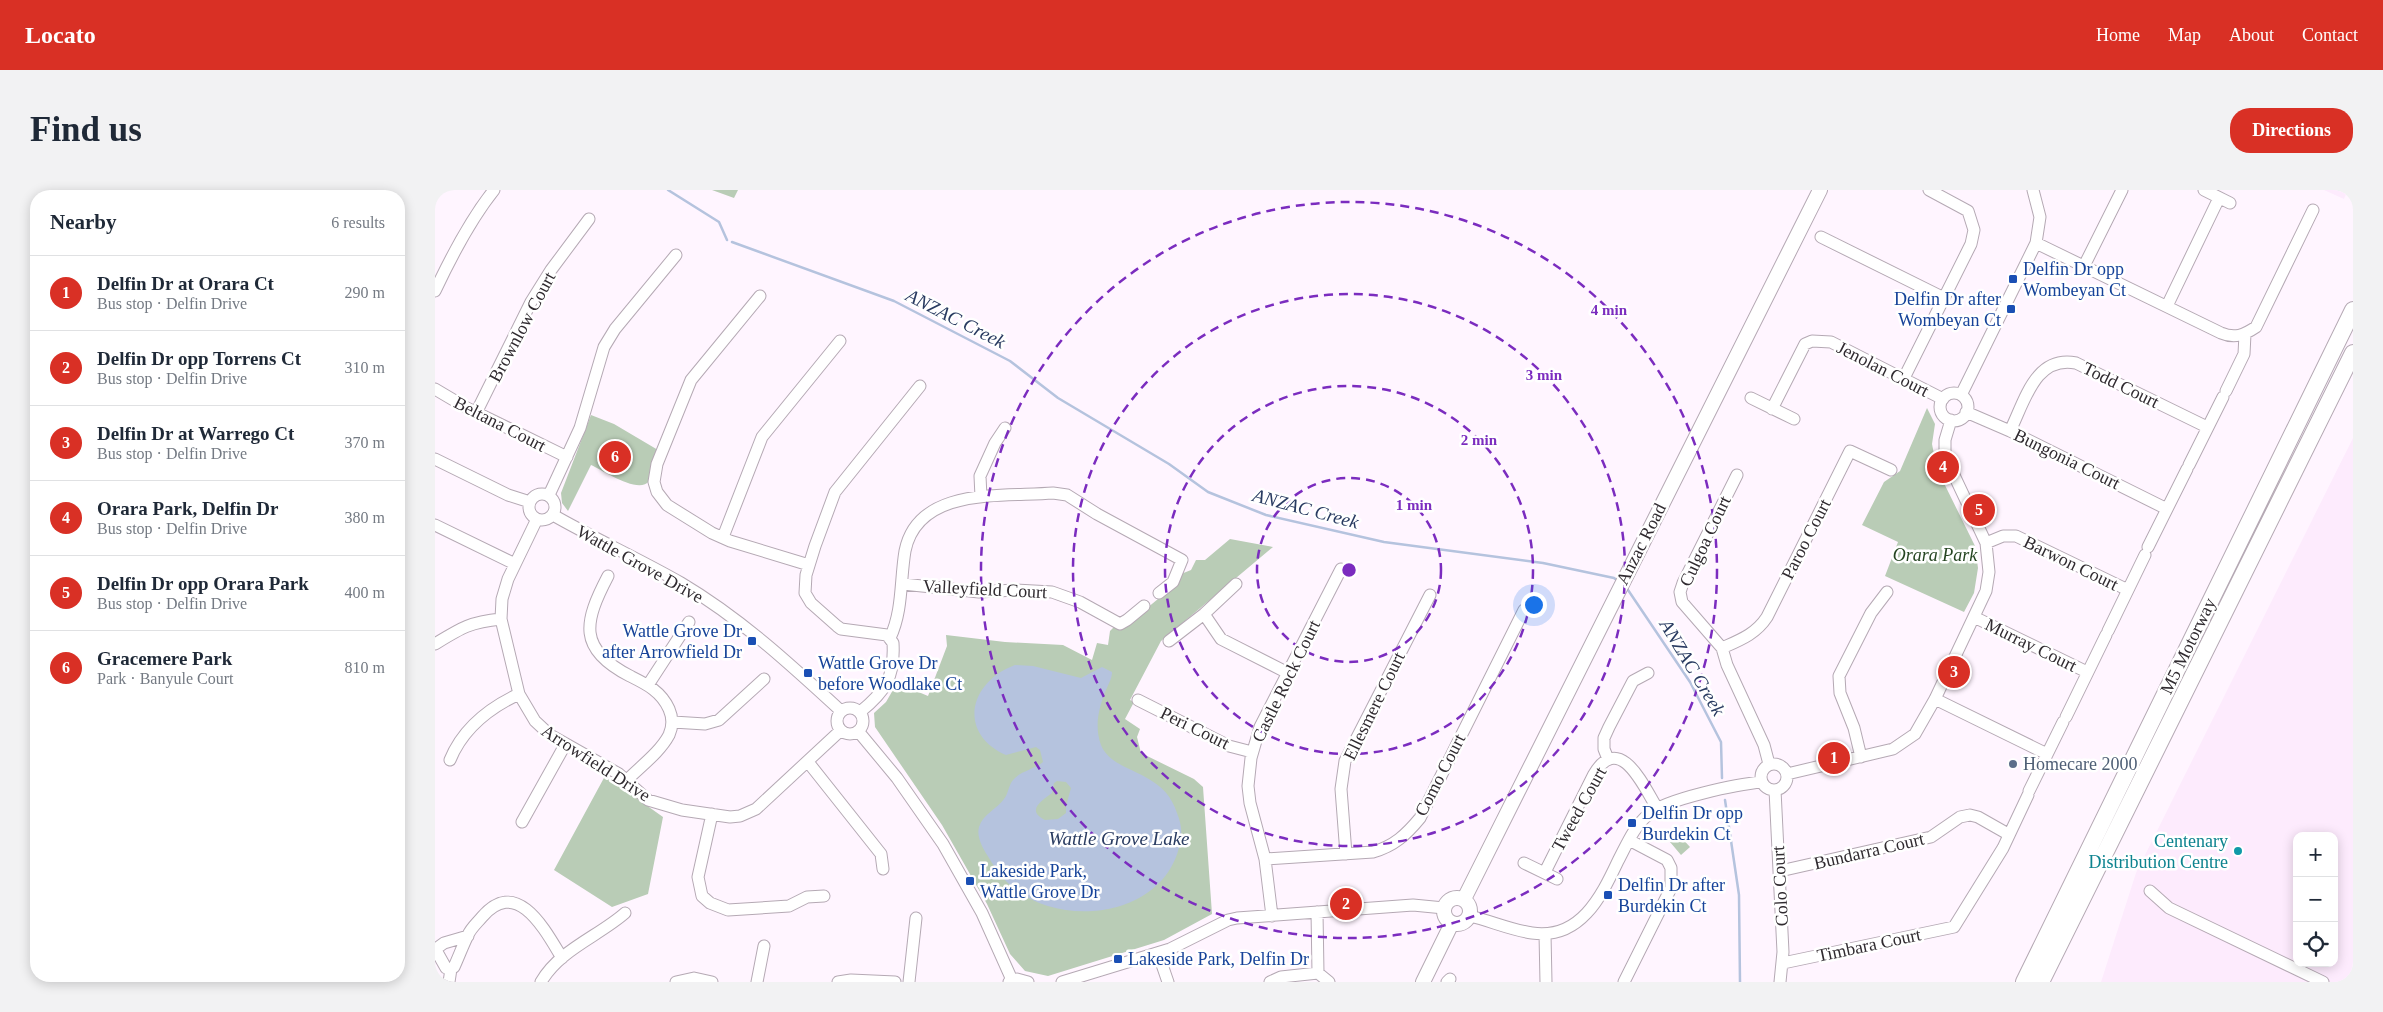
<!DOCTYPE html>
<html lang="en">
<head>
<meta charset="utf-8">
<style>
  :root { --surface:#fff; --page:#f2f2f3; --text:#1f2937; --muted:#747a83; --line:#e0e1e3; --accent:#d93025 }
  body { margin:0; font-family:Georgia,serif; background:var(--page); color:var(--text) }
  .controls { position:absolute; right:15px; bottom:15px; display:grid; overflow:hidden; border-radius:10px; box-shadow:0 2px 12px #0003 }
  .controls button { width:45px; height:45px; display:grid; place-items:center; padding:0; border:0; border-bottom:1px solid var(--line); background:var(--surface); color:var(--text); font:25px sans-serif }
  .you { position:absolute; left:1098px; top:414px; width:18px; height:18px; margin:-12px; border:4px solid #fff; border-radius:50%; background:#1a73e8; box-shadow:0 0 0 8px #1a73e833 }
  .badge { display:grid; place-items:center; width:32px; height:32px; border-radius:50%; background:var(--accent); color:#fff; font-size:16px; font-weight:700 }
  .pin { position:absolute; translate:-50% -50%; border:2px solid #fff; box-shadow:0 1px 5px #0006 }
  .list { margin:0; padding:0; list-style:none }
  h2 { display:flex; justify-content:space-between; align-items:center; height:65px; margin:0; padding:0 20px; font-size:21px }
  h2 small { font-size:16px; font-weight:400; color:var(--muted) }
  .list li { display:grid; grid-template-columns:32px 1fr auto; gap:15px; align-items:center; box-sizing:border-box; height:75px; padding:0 20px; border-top:1px solid var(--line) }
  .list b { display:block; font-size:19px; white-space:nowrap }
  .list p { margin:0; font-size:16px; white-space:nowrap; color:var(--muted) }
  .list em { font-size:16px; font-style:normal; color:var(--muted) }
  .icon { flex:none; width:28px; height:28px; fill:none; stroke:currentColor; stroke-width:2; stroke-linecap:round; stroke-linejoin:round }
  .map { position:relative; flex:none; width:1918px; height:792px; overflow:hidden; border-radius:20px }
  header { display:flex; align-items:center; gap:30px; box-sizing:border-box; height:70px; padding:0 25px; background:var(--accent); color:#fff }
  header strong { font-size:24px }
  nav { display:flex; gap:28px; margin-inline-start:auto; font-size:18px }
  .intro { display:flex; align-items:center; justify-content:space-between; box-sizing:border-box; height:120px; padding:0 30px }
  h1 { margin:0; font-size:35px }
  .button { padding:12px 22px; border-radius:20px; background:var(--accent); color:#fff; font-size:18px; font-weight:700 }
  main { display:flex; gap:30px; padding:0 30px }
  aside { flex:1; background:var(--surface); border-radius:20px; box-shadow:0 2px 12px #0003 }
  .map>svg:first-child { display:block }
  .built { fill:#fdebfd; fill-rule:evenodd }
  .green { fill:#b9ccb6 }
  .water { fill:#b5c3de; fill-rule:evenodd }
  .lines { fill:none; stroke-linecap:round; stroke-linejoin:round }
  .stream { stroke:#b5c3de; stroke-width:2.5 }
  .minor-casing { stroke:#b5a9b4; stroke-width:13 }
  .major-casing { stroke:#b5a9b4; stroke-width:16 }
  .highway-casing { stroke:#b5a9b4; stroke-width:18 }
  .minor { stroke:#fff; stroke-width:11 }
  .major { stroke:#fff; stroke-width:14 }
  .highway { stroke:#fff; stroke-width:16 }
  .ring { fill:none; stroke:#7b2cbf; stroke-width:2.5; stroke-dasharray:9 6 }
  .transit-dot { fill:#1a4fb4; stroke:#fff; stroke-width:2 }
  .service-dot { fill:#5c6f8a; stroke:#fff; stroke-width:2 }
  .culture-dot { fill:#0f9aa8; stroke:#fff; stroke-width:2 }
  .labels { text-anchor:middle; stroke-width:5; stroke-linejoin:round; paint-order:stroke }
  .transit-label { font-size:18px; fill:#164399; stroke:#fff; text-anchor:start }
  .street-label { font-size:18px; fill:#302b30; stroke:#fff }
  .park-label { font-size:18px; font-style:italic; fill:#254521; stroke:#fff }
  .service-label { font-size:18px; fill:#4e5e75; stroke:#fff; text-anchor:start }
  .culture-label { font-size:18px; fill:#0d838f; stroke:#fff; text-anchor:end }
  .water-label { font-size:19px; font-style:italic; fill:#293b61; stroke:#fff }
  .centre { fill:#7b2cbf; stroke:#fff; stroke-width:2.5 }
  .ring-label { font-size:15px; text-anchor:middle; font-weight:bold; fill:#7b2cbf; stroke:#fff; stroke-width:5; stroke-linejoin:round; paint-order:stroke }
</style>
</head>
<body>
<header>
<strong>Locato</strong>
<nav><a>Home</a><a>Map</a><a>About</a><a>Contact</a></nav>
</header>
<div class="intro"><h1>Find us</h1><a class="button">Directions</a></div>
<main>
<aside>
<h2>Nearby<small>6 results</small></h2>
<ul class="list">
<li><span class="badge">1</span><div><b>Delfin Dr at Orara Ct</b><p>Bus stop · Delfin Drive</p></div><em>290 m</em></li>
<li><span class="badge">2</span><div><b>Delfin Dr opp Torrens Ct</b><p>Bus stop · Delfin Drive</p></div><em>310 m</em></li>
<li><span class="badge">3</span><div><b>Delfin Dr at Warrego Ct</b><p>Bus stop · Delfin Drive</p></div><em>370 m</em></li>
<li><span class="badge">4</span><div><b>Orara Park, Delfin Dr</b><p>Bus stop · Delfin Drive</p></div><em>380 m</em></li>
<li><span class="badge">5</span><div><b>Delfin Dr opp Orara Park</b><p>Bus stop · Delfin Drive</p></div><em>400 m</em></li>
<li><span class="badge">6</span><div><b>Gracemere Park</b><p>Park · Banyule Court</p></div><em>810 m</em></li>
</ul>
</aside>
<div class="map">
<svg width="1918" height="792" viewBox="0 0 1918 792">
  <rect width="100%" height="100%" fill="#fff5ff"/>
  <path class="built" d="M1889 0H1913L1909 9Z
    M1918 248V792H1666L1701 683ZM1862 646H1899V773H1862Z"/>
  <path class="green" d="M277 0H303L299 8Z
    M1492 218 1500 234 1497 254 1502 279 1540 356 1543 378 1539 403 1529 422 1450 386 1463 352 1427 335 1449 292 1465 281Z
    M156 225 179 234 223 260C221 269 220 284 214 291 204 305 167 280 156 275L133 321 127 313 126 303Z
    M795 349 838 357 726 451 695 510 699 512 690 529 705 539 702 547 706 563 759 589 768 597 777 724 729 750 613 786 590 781 575 764 552 714 507 635 440 537 439 523 451 512 462 493 493 506 512 456 511 445 570 452 628 455 657 470 662 453 673 455 675 441 679 437 700 428 729 404 746 384 756 380 761 370H770Z
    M170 586 228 627 213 704 177 717 119 680Z
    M1244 645 1255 657 1246 665 1235 652Z"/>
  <path class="water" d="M580 475 598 476 646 488 667 477 677 482C677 488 674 493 671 500 664 517 659 536 666 555 678 585 728 578 742 623 745 631 747 638 746 646 738 723 635 741 581 700 570 692 561 680 554 668 549 660 541 648 544 637 548 624 562 619 569 609 574 603 573 595 579 589 586 581 600 579 608 572L605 560 601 557 571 565C522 543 534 492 580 475ZM622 591 631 592 636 598 631 616V623L623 629 610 630C590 620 608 610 617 603L619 593Z"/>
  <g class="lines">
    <path class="stream" d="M233 0 284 32 292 50
      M297 52 459 111 575 171 623 208 734 274 773 302 831 325 949 352 1108 373 1179 388 1183 391
      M1191 397 1255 492 1286 552 1287 588
      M1290 610 1304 705 1305 792"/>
    <defs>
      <path id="minor" d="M1769 0 1795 13
        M1386 47 1509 108
        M1601 53 1786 143C1800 149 1809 145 1821 137L1878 20
        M1649 76 1687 0
        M0 101C16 67 35 30 59 0
        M325 106 256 190 222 274 219 292 222 302 232 315 277 343 295 351 374 375
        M1732 116 1784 8
        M1469 188 1536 54 1539 40 1533 21 1494 0
        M0 199 32 218 132 267
        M1791 201 1809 164 1810 144
        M1505 217a14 14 0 1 1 28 0a14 14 0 1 1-28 0Z
        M1526 205 1601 53 1605 27 1598 0
        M1316 208 1359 229
        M1337 219 1370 154 1377 151 1396 152 1508 209
        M1531 222 1575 241 1732 319
        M41 223 96 112 116 80 154 29
        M1575 241C1590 211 1600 165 1641 173L1772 237
        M0 269 73 305 95 312
        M1754 275 1788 207
        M1302 285 1248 393 1245 402 1247 412 1287 458 1292 475 1329 555 1334 574
        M94 317a13 13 0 1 1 26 0a13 13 0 1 1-26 0Z
        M114 305 145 238 169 157 180 139 241 65
        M546 307 545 286 560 253 570 238
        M118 325C160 349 204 369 246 393 305 428 355 474 406 521
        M102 329 73 389 67 409 66 429 84 504 100 531 115 545 184 584 213 610 247 620 295 627 305 626 321 619 405 541
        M0 335 80 374
        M288 347 327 247 405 151
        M1551 353 1568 346H1581L1693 400
        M1713 357 1752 279
        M173 386C149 432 142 459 195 486 211 494 226 501 234 519 238 528 238 536 234 545 225 562 206 576 192 590
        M468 394 544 402 580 400 617 402 645 412 685 434 692 430 709 416
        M769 424 786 449 853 483
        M1539 427 1652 482
        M1673 441 1710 365
        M455 448C468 420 465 391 470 361 483 296 569 307 618 303L632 305 662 324 747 370 738 392 724 403
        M734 451 769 424 801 394
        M0 454C26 438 35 432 66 429
        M1287 458C1305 450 1321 444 1332 427L1415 261 1456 280
        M213 495 254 432
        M1500 509 1612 564
        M703 510 794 556 817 562
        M402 531a13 13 0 1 1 26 0a13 13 0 1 1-26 0Z
        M425 522C450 502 460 487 458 453L452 445 406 439 402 436 376 413 370 403 371 385 380 356 400 302 485 196
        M1631 527 1671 445
        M238 532 270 534 284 530 329 489
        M423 541 462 588 508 654 547 723 577 790
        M1426 567 1419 538 1405 503 1404 486 1436 423 1452 402
        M1173 569 1169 559V548L1174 537 1198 491 1213 483
        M15 570C28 538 54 518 84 504
        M373 572 446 664 448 679
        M1326 587a13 13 0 1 1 26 0a13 13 0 1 1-26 0Z
        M1352 584 1458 559 1480 544 1500 509 1551 401 1554 382 1551 353 1510 266V250L1516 230
        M1340 600 1348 762 1345 792
        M1594 601 1628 532
        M277 624 263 687 267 706 275 713 293 720 354 716 372 707 389 706
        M87 632 130 555
        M911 664 906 599 910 571 995 405
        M830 669 938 662C959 656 971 645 985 628L1089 420
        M1089 673 1122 689
        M1345 681 1496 647 1525 627 1535 625 1543 627 1573 644
        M1110 682 1159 584C1185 541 1209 597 1222 618
        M1715 701 1734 718 1888 792
        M882 722 883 783
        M837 726 830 669 815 613 813 596 816 568 825 537 906 379
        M1035 726C1056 731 1076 740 1097 743 1145 750 1166 707 1183 671 1192 654 1199 636 1214 624 1231 609 1303 594 1327 592
        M1110 744 1111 792
        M33 746 9 753 2 758V762L11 778 16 779 19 777C24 766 28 755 33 745 36 738 42 733 47 727 82 686 110 740 127 768
        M723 763 733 792
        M1348 773 1519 737 1568 658 1593 605
        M14 792 16 779
        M106 792C124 760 164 746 190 723
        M241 792 259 788 277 792
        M322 792 329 756
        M403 792 416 790 460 792
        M474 792 481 728
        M574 792 582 789 593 792
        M627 792 735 759 793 730 802 728 978 715 1009 718
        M835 792 846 787 883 783 894 792
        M1012 792 1015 789
        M1189 792 1236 698V678L1232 670 1194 650"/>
      <path id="major" d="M1009 721a13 13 0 1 1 26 0a13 13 0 1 1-26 0Z
        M1029 709 1385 0
        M988 792 1017 733"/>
      <path id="highway" d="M1589 792 1918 120
        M1606 792 1918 163"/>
    </defs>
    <use href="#minor" class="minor-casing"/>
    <use href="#major" class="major-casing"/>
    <use href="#highway" class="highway-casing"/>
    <use href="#minor" class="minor"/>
    <use href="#major" class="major"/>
    <use href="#highway" class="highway"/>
  </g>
  <g class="ring">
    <circle cx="914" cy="380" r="92"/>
    <circle cx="914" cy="380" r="184"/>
    <circle cx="914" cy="380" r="276"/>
    <circle cx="914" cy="380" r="368"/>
  </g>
  <g class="transit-dot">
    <rect x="1573" y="84" width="10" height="10" rx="2.5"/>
    <rect x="1571" y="114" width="10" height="10" rx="2.5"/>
    <rect x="312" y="446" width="10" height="10" rx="2.5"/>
    <rect x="368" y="478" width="10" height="10" rx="2.5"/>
    <rect x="1192" y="628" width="10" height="10" rx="2.5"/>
    <rect x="530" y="686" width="10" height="10" rx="2.5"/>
    <rect x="1168" y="700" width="10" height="10" rx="2.5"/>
    <rect x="678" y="764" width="10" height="10" rx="2.5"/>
  </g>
  <circle class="service-dot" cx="1578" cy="574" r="5"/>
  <circle class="culture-dot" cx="1803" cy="661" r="5"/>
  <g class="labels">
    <g class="transit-label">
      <text x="1588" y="85">Delfin Dr opp<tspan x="1588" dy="21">Wombeyan Ct</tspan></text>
      <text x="1566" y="115" text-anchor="end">Delfin Dr after<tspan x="1566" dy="21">Wombeyan Ct</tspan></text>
      <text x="307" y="447" text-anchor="end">Wattle Grove Dr<tspan x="307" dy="21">after Arrowfield Dr</tspan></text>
      <text x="383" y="479">Wattle Grove Dr<tspan x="383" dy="21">before Woodlake Ct</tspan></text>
      <text x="1207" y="629">Delfin Dr opp<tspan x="1207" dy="21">Burdekin Ct</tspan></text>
      <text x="545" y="687">Lakeside Park,<tspan x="545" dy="21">Wattle Grove Dr</tspan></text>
      <text x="1183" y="701">Delfin Dr after<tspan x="1183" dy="21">Burdekin Ct</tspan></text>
      <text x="693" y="775">Lakeside Park, Delfin Dr</text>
    </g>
    <g class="street-label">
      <text transform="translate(87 137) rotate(-62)" y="6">Brownlow Court</text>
      <text transform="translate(1448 179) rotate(27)" y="6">Jenolan Court</text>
      <text transform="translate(1686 195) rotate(26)" y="6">Todd Court</text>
      <text transform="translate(65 234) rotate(27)" y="6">Beltana Court</text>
      <text transform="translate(1632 269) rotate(26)" y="6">Bungonia Court</text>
      <text transform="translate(1371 349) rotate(-63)" y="6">Paroo Court</text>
      <text transform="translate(1270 351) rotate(-65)" y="6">Culgoa Court</text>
      <text transform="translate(1206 354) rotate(-63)" y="6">Anzac Road</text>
      <text transform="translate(1636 373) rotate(26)" y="6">Barwon Court</text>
      <text transform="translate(205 374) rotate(29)" y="6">Wattle Grove Drive</text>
      <text transform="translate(550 399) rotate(3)" y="6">Valleyfield Court</text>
      <text transform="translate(1596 455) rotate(26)" y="6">Murray Court</text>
      <text transform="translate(1753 456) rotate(-64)" y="6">M5 Motorway</text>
      <text transform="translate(851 491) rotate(-64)" y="6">Castle Rock Court</text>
      <text transform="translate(939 516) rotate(-64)" y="6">Ellesmere Court</text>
      <text transform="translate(760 538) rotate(26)" y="6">Peri Court</text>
      <text transform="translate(161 573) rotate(33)" y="6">Arrowfield Drive</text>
      <text transform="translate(1005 585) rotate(-63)" y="6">Como Court</text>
      <text transform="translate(1144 619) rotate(-61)" y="6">Tweed Court</text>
      <text transform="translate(1434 661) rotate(-13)" y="6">Bundarra Court</text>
      <text transform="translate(1345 696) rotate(-93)" y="6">Colo Court</text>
      <text transform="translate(1434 755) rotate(-12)" y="6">Timbara Court</text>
    </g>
    <g class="park-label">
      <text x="1500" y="371">Orara Park</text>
    </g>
    <g class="service-label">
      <text x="1588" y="580">Homecare 2000</text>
    </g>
    <g class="culture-label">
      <text x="1793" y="657">Centenary<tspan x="1793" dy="21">Distribution Centre</tspan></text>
    </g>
    <g class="water-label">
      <text transform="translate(521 128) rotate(27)" y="7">ANZAC Creek</text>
      <text transform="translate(871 318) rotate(15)" y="7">ANZAC Creek</text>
      <text transform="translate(1258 477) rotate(59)" y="7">ANZAC Creek</text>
      <text x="684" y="655">Wattle Grove Lake</text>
    </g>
  </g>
  <circle cx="914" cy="380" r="8" class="centre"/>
  <g class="ring-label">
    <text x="1174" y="125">4 min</text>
    <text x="1109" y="190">3 min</text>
    <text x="1044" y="255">2 min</text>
    <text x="979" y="320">1 min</text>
  </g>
</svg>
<div class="controls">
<button>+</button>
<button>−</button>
<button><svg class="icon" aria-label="locate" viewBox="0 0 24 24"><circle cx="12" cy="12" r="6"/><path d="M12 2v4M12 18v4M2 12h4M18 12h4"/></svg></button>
</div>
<div class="you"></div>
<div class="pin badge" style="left:1399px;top:568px">1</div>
<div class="pin badge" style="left:911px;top:714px">2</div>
<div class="pin badge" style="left:1519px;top:482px">3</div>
<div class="pin badge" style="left:1508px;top:277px">4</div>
<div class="pin badge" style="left:1544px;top:320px">5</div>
<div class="pin badge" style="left:180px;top:267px">6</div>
</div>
</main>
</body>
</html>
